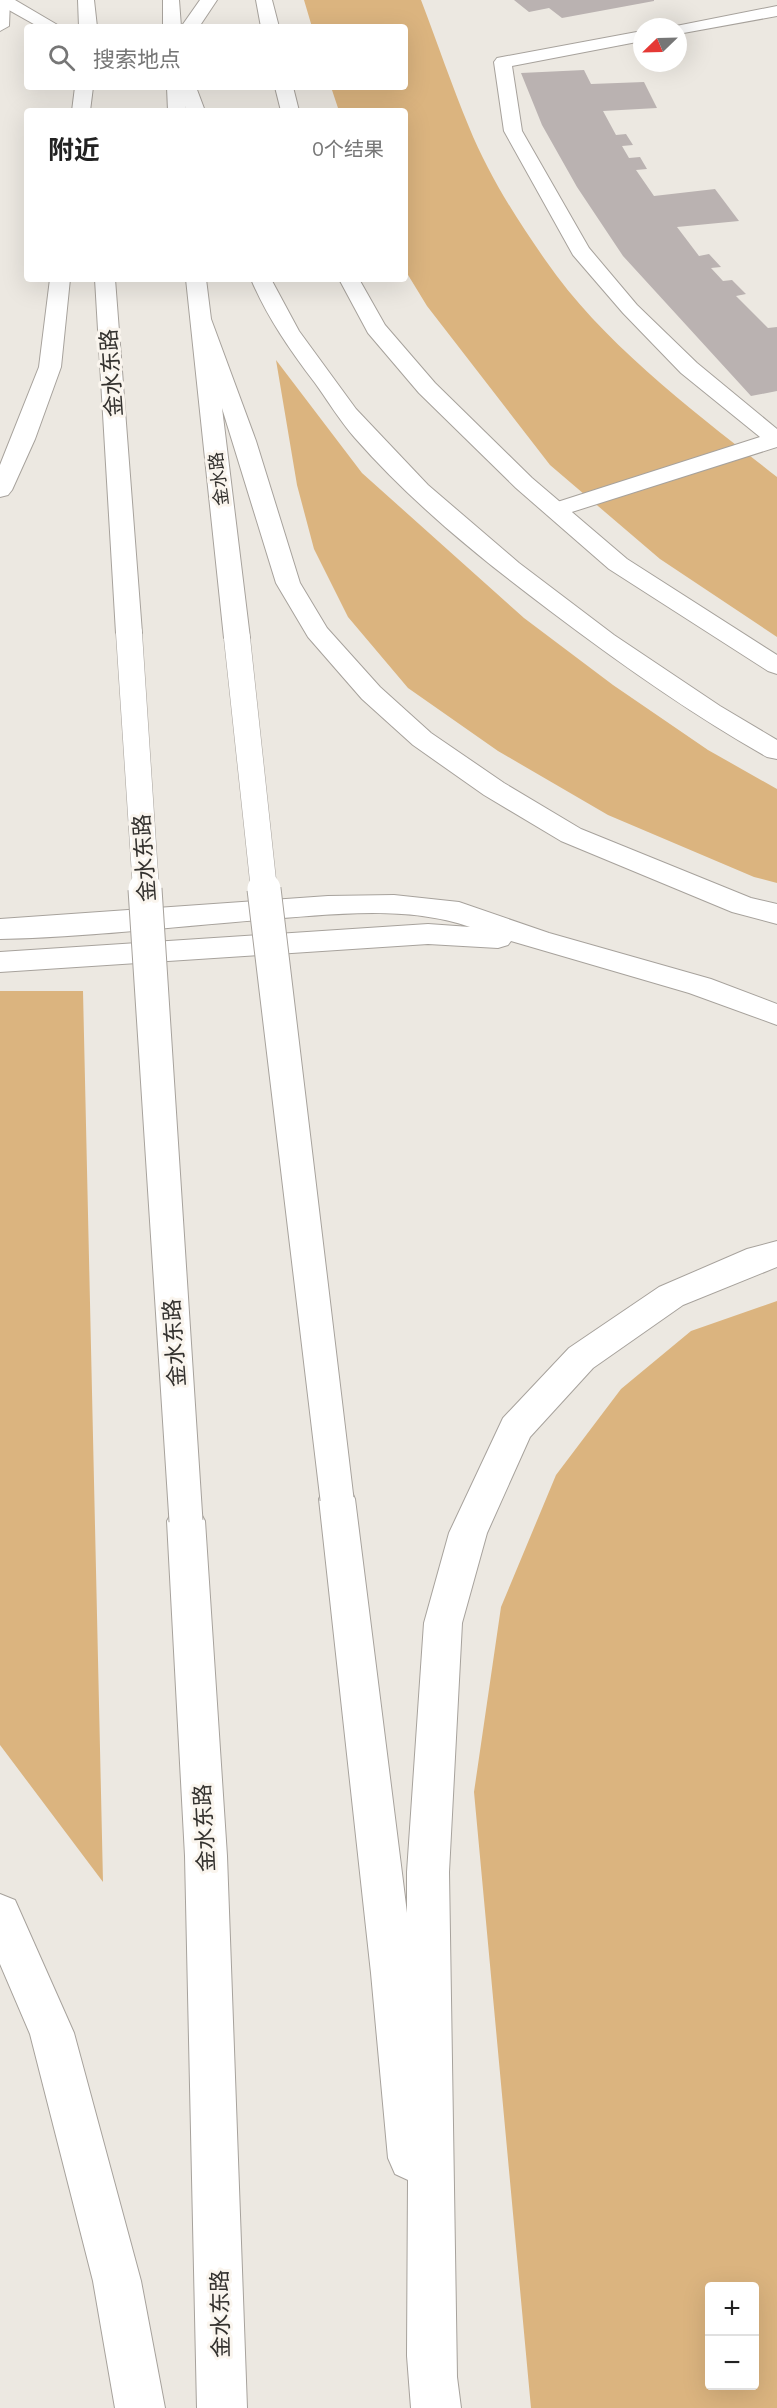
<!DOCTYPE html>
<html lang="zh">
<head>
<meta charset="utf-8">
<style>
  :root { --surface:#fff; --page:#f2f2f2; --text:#222; --muted:#767676; --line:#e0e0e0 }
  body { margin:0; font-family:Mulish,"Noto Sans SC",sans-serif; background:var(--page); color:var(--text) }
  .controls { position:absolute; right:18px; bottom:18px; display:grid; overflow:hidden; border-radius:6px; box-shadow:0 6px 24px #0002 }
  .controls button { width:54px; height:54px; display:grid; place-items:center; padding:0; border:0; border-bottom:2px solid var(--line); background:var(--surface); color:var(--text); font:30px sans-serif }
  .compass { position:absolute; left:633px; top:18px; width:54px; height:54px; border-radius:50%; background:var(--surface); box-shadow:0 6px 24px #0002; rotate:247deg }
  .list { margin:0; padding:0; list-style:none }
  h2 { display:flex; justify-content:space-between; align-items:center; height:78px; margin:0; padding:0 24px; font-size:26px }
  h2 small { font-size:20px; font-weight:400; color:var(--muted) }
  .icon { flex:none; width:33px; height:33px; fill:none; stroke:currentColor; stroke-width:2; stroke-linecap:round; stroke-linejoin:round }
  .map { position:relative; flex:none; width:777px; height:2408px; overflow:hidden }
  .search { position:absolute; background:var(--surface); box-shadow:0 6px 24px #0002; left:24px; top:24px; width:384px; height:66px; display:flex; align-items:center; gap:15px; box-sizing:border-box; padding:0 21px; border-radius:6px; color:var(--muted); font-size:22px }
  .panel { position:absolute; background:var(--surface); box-shadow:0 6px 24px #0002; left:24px; top:108px; width:384px; height:174px; border-radius:6px }
  .map>svg:first-child { display:block }
  .green { fill:#dbb47f; fill-rule:evenodd }
  .building { fill:#bab2b1 }
  .lines { fill:none; stroke-linecap:round; stroke-linejoin:round }
  .service-casing { stroke:#a7a29c; stroke-width:2 }
  .minor-casing { stroke:#a7a29c; stroke-width:2 }
  .tertiary-casing { stroke:#a7a29c; stroke-width:2 }
  .primary-casing { stroke:#a7a29c; stroke-width:2 }
  .trunk-casing { stroke:#a7a29c; stroke-width:2 }
  .service { fill:#fff; fill-rule:evenodd }
  .minor { fill:#fff; fill-rule:evenodd }
  .tertiary { fill:#fff; fill-rule:evenodd }
  .primary { fill:#fff; fill-rule:evenodd }
  .trunk { fill:#fff; fill-rule:evenodd }
  .primary-bridge-far1-casing { stroke:#a7a29c; stroke-width:27; stroke-linecap:butt }
  .primary-bridge-casing { stroke:#a7a29c; stroke-width:35; stroke-linecap:butt }
  .primary-bridge-far1 { stroke:#fff; stroke-width:26 }
  .primary-bridge { stroke:#fff; stroke-width:33 }
  .labels { text-anchor:middle; stroke-width:6; stroke-linejoin:round; paint-order:stroke }
  .far-street-label { font-size:18px; fill:#33312e; stroke:#faf5ee }
  .street-label { font-size:22px; fill:#33312e; stroke:#faf5ee }
</style>
</head>
<body>
<div class="map">
<svg width="777" height="2408" viewBox="0 0 777 2408">
  <rect width="100%" height="100%" fill="#ece8e1"/>
  <path class="green" d="M304 0H421C437 42 452 86 469 127 488 174 517 220 546 261 603 344 698 415 777 477V637L660 559 550 465 427 306 405 270V111H339L331 87H405V27H312Z
    M276 360 362 473 524 618 613 685 708 750 777 789V883L754 877 608 815 498 751 408 688 348 617 314 549 297 485Z
    M0 991H83L103 1882 0 1745Z
    M777 1301V2408H531L474 1792 501 1607 556 1475 621 1389 691 1331ZM710 2286H754V2386H710Z"/>
  <path class="building" d="M514 0H654V1L562 18 549 8 529 12Z
    M584 70 591 84 644 82 657 108 603 111 616 135 626 134 633 145 622 146 629 158 640 157 647 169 636 170 654 196 715 189 739 221 677 227 699 256 709 254 721 267 711 268 723 281 732 280 746 294 736 296 768 328 777 327V391L751 396 623 256 577 187 542 125 521 73Z"/>
  <g class="lines">
    <defs>
      <path id="service" d="M777 6V16L678 34V27H671Z
        M642 31V41L512 66 522 131 589 248 637 305 697 363 777 429V447L556 517 548 515 544 510 548 505 760 437 681 373 623 313 573 255 504 131 494 62 497 58Z"/>
      <path id="minor" d="M0 0H10L9 26 0 31Z
        M394 895 459 902 549 933 711 979 777 1004V1025L689 993 511 941 508 945 498 948 428 944 0 972V952L428 924 470 927C404 904 327 915 258 920 172 927 86 937 0 939V919L328 896Z"/>
      <path id="tertiary" d="M0 0H15L61 27H39L0 5Z
        M256 0H272L279 27H261Z
        M275 87H293L299 111H281Z
        M339 279H359L385 325 435 383 532 478 627 559 777 655V674L768 671 609 569 516 488 419 393 368 333Z"/>
      <path id="primary" d="M78 0H94L97 27H79Z
        M163 0H179L181 27H163Z
        M200 0H217L199 27H181Z
        M75 87H93L90 111H72Z
        M167 87H185L186 111H168Z
        M50 279H70L61 367 35 439 12 490 8 495 0 497V465L39 367Z
        M95 279H115L142 633 138 638 129 641 120 638 116 633Z
        M186 279H206L211 319 256 441 300 583 327 628 380 687 431 733 504 783 581 829 751 898 777 904V924L732 912 561 841 484 795 413 745 362 699 308 637 276 583 222 408 250 638 246 643 237 646 228 643 224 638Z
        M777 1241V1267L683 1305 593 1368 530 1437 487 1533 462 1623 449 1872 457 2377 461 2408H411L407 2356 408 2180 395 2174 388 2158 371 1973 319 1499 324 1488 337 1484 350 1488 355 1499 407 1913V1872L424 1623 449 1533 503 1418 569 1348 659 1287 747 1249Z
        M186 1505 199 1510 205 1521 227 1856 247 2408H197L185 1856 167 1521 173 1510Z
        M0 1894 15 1900 74 2033 141 2281 165 2408H115L93 2281 30 2034 0 1964Z"/>
      <path id="trunk" d="M178 87H196L205 111H187Z
        M251 279H271L299 331 356 409 428 485 519 563 614 635 720 706 777 740V759L767 757C691 714 619 663 549 610 480 558 412 503 355 438 340 421 328 401 315 383 290 350 267 317 251 279Z"/>
    </defs>
    <use href="#service" class="service-casing"/>
    <use href="#minor" class="minor-casing"/>
    <use href="#tertiary" class="tertiary-casing"/>
    <use href="#primary" class="primary-casing"/>
    <use href="#trunk" class="trunk-casing"/>
    <use href="#service" class="service"/>
    <use href="#minor" class="minor"/>
    <use href="#tertiary" class="tertiary"/>
    <use href="#primary" class="primary"/>
    <use href="#trunk" class="trunk"/>
    <defs>
      <path id="primary-bridge-far1" d="M129 633 146 890
        M237 638 264 890"/>
      <path id="primary-bridge" d="M145 889 186 1521
        M264 889 337 1499"/>
    </defs>
    <use href="#primary-bridge-far1" class="primary-bridge-far1-casing"/>
    <use href="#primary-bridge" class="primary-bridge-casing"/>
    <use href="#primary-bridge-far1" class="primary-bridge-far1"/>
    <use href="#primary-bridge" class="primary-bridge"/>
  </g>
  <g class="labels">
    <g class="far-street-label">
      <text transform="translate(219 479) rotate(-97)" y="6">金水路</text>
    </g>
    <g class="street-label">
      <text transform="translate(111 373) rotate(-94)" y="8">金水东路</text>
      <text transform="translate(144 858) rotate(-94)" y="8">金水东路</text>
      <text transform="translate(174 1343) rotate(-94)" y="8">金水东路</text>
      <text transform="translate(204 1828) rotate(-93)" y="8">金水东路</text>
      <text transform="translate(220 2314) rotate(-91)" y="8">金水东路</text>
    </g>
  </g>
</svg>
<div class="controls">
<button>+</button>
<button>−</button>
</div>
<svg class="compass" viewBox="-18 -18 36 36"><path d="M0-13l5 13h-10z" fill="#e53935"/><path d="M0 13l5-13h-10z" fill="#767676"/></svg>
<div class="search"><svg class="icon" aria-label="search" viewBox="0 0 24 24"><circle cx="10" cy="10" r="6"/><path d="M15 15l6 6"/></svg>搜索地点</div>
<section class="panel">
<h2>附近<small>0个结果</small></h2>
<ul class="list">
</ul>
</section>
</div>
</body>
</html>
